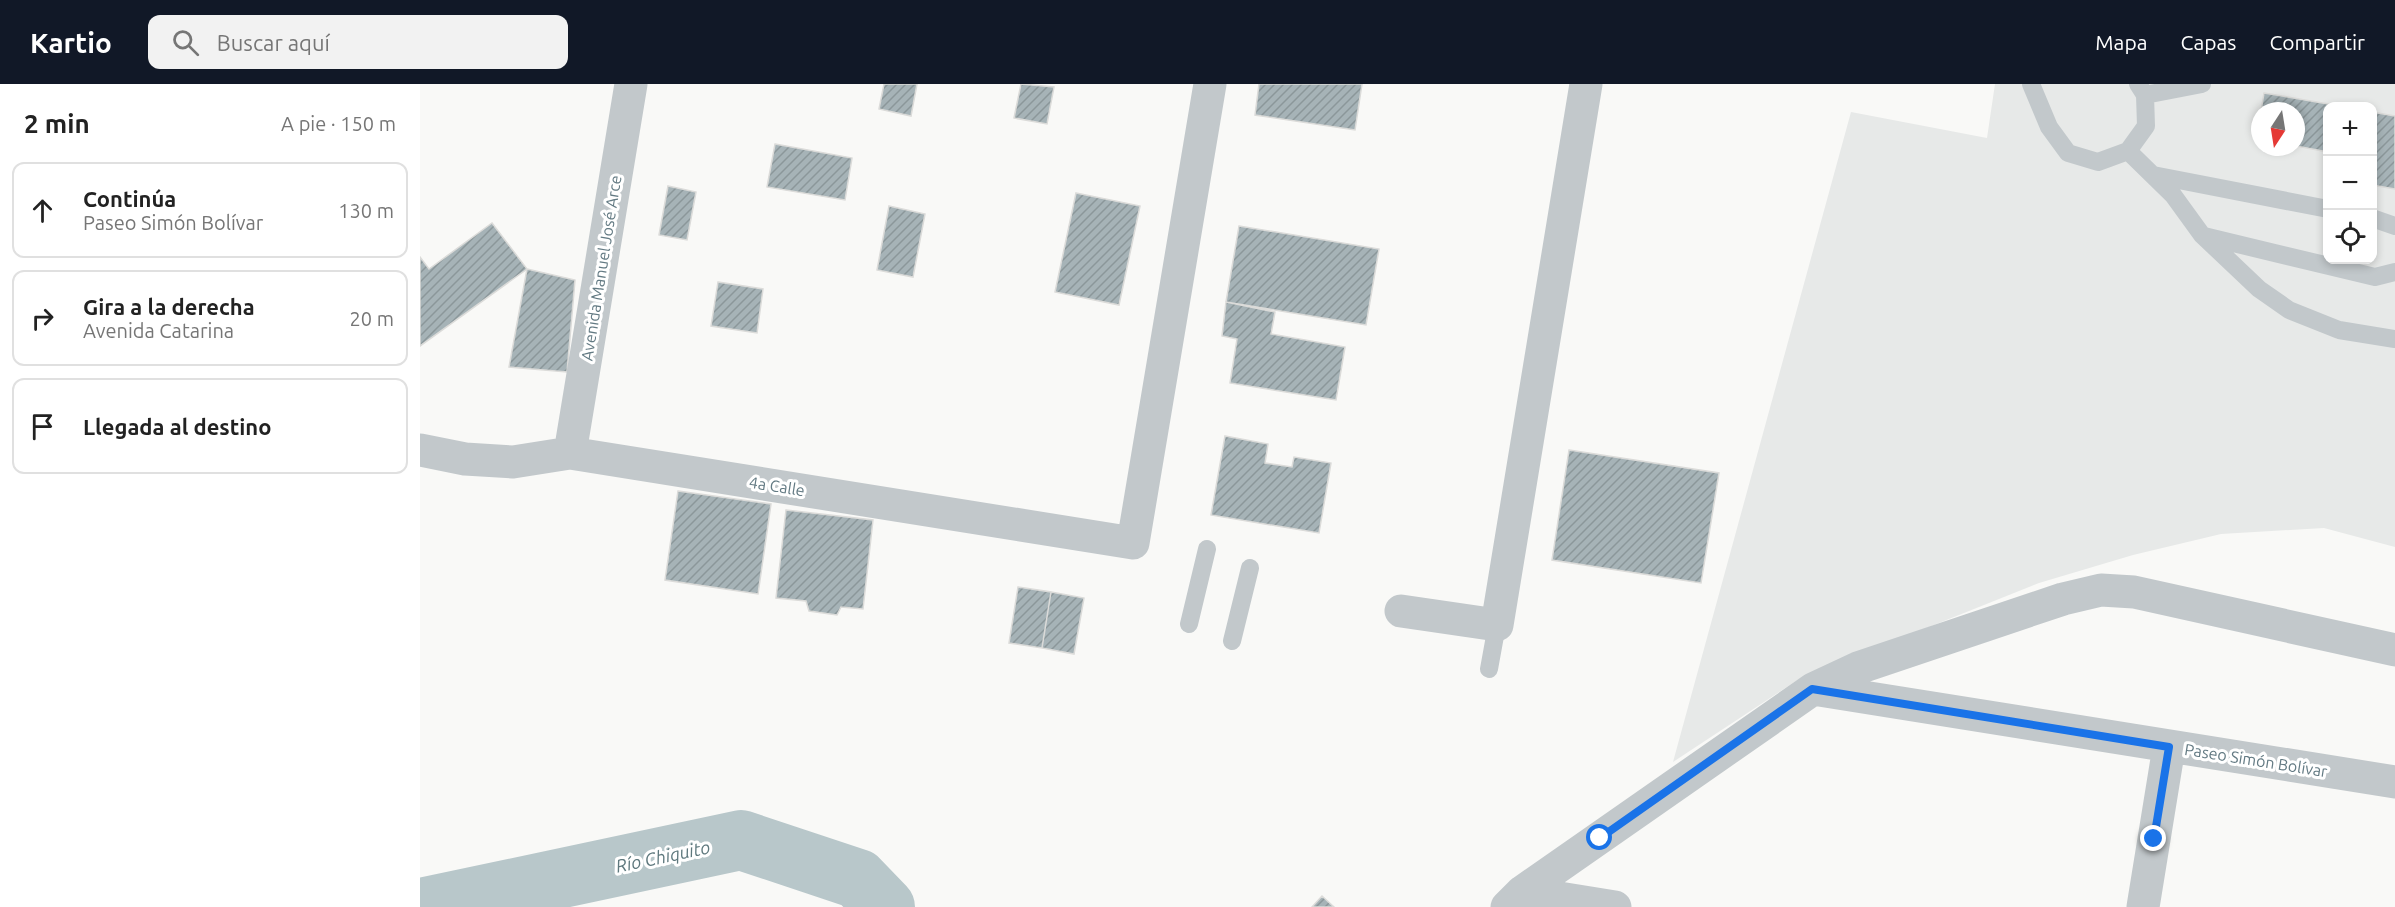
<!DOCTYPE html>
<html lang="es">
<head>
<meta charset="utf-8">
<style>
  :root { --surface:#fff; --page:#f2f2f2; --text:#222; --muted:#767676; --line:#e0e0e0; --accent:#111827 }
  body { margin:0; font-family:Ubuntu,sans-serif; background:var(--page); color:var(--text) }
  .controls { position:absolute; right:18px; top:18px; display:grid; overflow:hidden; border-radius:12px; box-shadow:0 3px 9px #0003 }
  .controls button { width:54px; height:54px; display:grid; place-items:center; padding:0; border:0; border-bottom:2px solid var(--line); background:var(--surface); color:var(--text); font:30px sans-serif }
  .compass { position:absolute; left:1831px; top:18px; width:54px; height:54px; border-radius:50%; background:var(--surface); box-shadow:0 3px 9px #0003; rotate:192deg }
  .stop { position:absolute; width:18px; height:18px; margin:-14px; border:4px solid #1a73e8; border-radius:50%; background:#fff }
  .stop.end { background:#1a73e8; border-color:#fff; box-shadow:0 2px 6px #0008 }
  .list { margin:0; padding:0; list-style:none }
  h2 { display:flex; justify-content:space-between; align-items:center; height:78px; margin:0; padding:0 24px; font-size:26px }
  h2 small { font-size:20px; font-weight:400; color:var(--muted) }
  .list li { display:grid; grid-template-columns:39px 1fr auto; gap:18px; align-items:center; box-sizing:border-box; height:96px; margin:0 12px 12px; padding:0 12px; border:2px solid var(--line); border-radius:12px }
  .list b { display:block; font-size:22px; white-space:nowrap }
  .list p { margin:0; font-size:20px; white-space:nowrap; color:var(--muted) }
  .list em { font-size:20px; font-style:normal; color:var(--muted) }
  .icon { flex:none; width:33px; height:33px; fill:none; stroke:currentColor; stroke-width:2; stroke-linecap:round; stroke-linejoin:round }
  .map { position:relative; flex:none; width:1975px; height:823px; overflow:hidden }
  header { display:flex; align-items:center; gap:36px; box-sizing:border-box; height:84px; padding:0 30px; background:var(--accent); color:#fff }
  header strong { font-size:28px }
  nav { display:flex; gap:33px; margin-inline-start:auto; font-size:21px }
  .search { width:420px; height:54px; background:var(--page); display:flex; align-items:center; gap:15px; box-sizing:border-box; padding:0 21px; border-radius:12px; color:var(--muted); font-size:22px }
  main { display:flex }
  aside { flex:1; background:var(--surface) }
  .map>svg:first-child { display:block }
  .built { fill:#e7e9e8; fill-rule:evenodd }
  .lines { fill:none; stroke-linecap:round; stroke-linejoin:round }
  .river { stroke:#b8c7ca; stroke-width:60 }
  .building { fill:url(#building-hatch); stroke:#dbdbd9; stroke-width:1.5 }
  .lane { stroke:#c2c8cb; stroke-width:18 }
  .street { stroke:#c2c8cb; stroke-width:33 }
  .route { stroke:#1a73e8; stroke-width:8 }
  .labels { text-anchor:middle; stroke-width:6; stroke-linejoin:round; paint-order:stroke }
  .street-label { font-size:16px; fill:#637a83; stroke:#fff }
  .water-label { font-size:18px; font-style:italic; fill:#5e787d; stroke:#fff }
</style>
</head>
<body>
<header>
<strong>Kartio</strong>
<div class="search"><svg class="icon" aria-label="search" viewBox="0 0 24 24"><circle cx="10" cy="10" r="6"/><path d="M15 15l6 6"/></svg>Buscar aquí</div>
<nav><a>Mapa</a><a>Capas</a><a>Compartir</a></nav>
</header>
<main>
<aside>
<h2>2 min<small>A pie · 150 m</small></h2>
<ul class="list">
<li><svg class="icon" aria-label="ahead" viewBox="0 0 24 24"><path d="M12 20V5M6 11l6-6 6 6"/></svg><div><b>Continúa</b><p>Paseo Simón Bolívar</p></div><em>130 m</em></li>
<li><svg class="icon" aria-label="right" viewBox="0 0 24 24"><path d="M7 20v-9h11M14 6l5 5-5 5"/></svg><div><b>Gira a la derecha</b><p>Avenida Catarina</p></div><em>20 m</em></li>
<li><svg class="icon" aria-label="arrive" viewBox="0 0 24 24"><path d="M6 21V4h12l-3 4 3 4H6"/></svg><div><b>Llegada al destino</b></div></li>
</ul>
</aside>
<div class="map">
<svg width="1975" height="823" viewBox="0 0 1975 823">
  <defs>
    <pattern id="building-hatch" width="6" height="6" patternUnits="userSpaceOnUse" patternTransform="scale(1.5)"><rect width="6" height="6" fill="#a6b3b7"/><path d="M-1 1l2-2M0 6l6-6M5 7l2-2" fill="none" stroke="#8b979a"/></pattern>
  </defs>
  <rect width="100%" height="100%" fill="#f9f9f7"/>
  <path class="built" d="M1575 0H1975V463L1904 444 1801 450 1713 471 1619 499 1379 595 1253 678 1431 28 1567 54ZM1908 22H1952V176H1908ZM1840 27H1876V63H1840Z"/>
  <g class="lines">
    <path class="river" d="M6 823 321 756 438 795 465 823"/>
  </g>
  <path class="building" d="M464 0H497L491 32 459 25Z
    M601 0 634 3 627 40 594 34Z
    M839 0H942L935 46 835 31Z
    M1844 9 1920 22H1908V68L1876 62V27H1841Z
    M1952 28 1975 32V105L1952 101Z
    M1840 33V56L1836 55Z
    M355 60 432 74 425 116 347 103Z
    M248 102 276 108 267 156 239 151Z
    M656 109 720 122 699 221 635 208Z
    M469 122 505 130 493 193 457 186Z
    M72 139 107 185 0 262V173L9 185Z
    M819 142 959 165 946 241 806 218Z
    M107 185 155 196 147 288 89 283Z
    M298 198 343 205 337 249 291 242Z
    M806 218 855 228 851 250 925 263 916 316 810 299 817 255 802 252Z
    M805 352 848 360 845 379 872 383 874 373 911 379 899 449 791 431Z
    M1149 366 1299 389 1281 499 1132 476Z
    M258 407 351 420 338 510 245 496Z
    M366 426 453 436 443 525 421 523 417 531 389 527 386 517 356 514Z
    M598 503 631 508 622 564 589 559Z
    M631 508 664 514 654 570 622 564Z
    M902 812 914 823H892Z"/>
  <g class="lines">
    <path class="lane" d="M1611 0 1629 43 1648 69 1678 78 1708 67 1726 42 1725 11 1718 0
      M1725 11 1782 0
      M1708 67 1753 111 1782 151 1839 205 1869 226 1919 246 1975 255
      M1733 91 1908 125
      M1952 134 1975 142
      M1784 152 1955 193 1975 188
      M769 540 787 465
      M812 557 830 484
      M1069 585 1077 541"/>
    <path class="street" d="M0 366 45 375 93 378 150 369 713 459 790 0
      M150 369 211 0
      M981 527 1077 541 1166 0
      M1393 605 1975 698
      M1102 808 1195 823
      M1087 823 1102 808 1393 605 1438 584 1643 515 1681 506 1714 508 1975 566
      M1723 823 1749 663"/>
  </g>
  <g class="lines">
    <path class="route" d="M1180 754 1392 605 1749 663 1734 755"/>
  </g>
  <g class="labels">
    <g class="street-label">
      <text transform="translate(181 184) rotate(-81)" y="6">Avenida Manuel José Arce</text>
      <text transform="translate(357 402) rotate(9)" y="6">4a Calle</text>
      <text transform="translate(1836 676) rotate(9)" y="6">Paseo Simón Bolívar</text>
    </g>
    <g class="water-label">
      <text transform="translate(243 773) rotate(-12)" y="6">Río Chiquito</text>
    </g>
  </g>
</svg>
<div class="controls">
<button>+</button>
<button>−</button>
<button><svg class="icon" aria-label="locate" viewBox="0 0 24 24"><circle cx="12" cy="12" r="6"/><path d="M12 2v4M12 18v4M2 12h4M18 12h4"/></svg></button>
</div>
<svg class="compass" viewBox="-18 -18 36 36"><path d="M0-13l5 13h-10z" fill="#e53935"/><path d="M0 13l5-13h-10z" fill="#767676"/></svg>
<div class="stop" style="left:1180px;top:754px"></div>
<div class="stop end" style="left:1734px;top:755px"></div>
</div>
</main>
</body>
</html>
